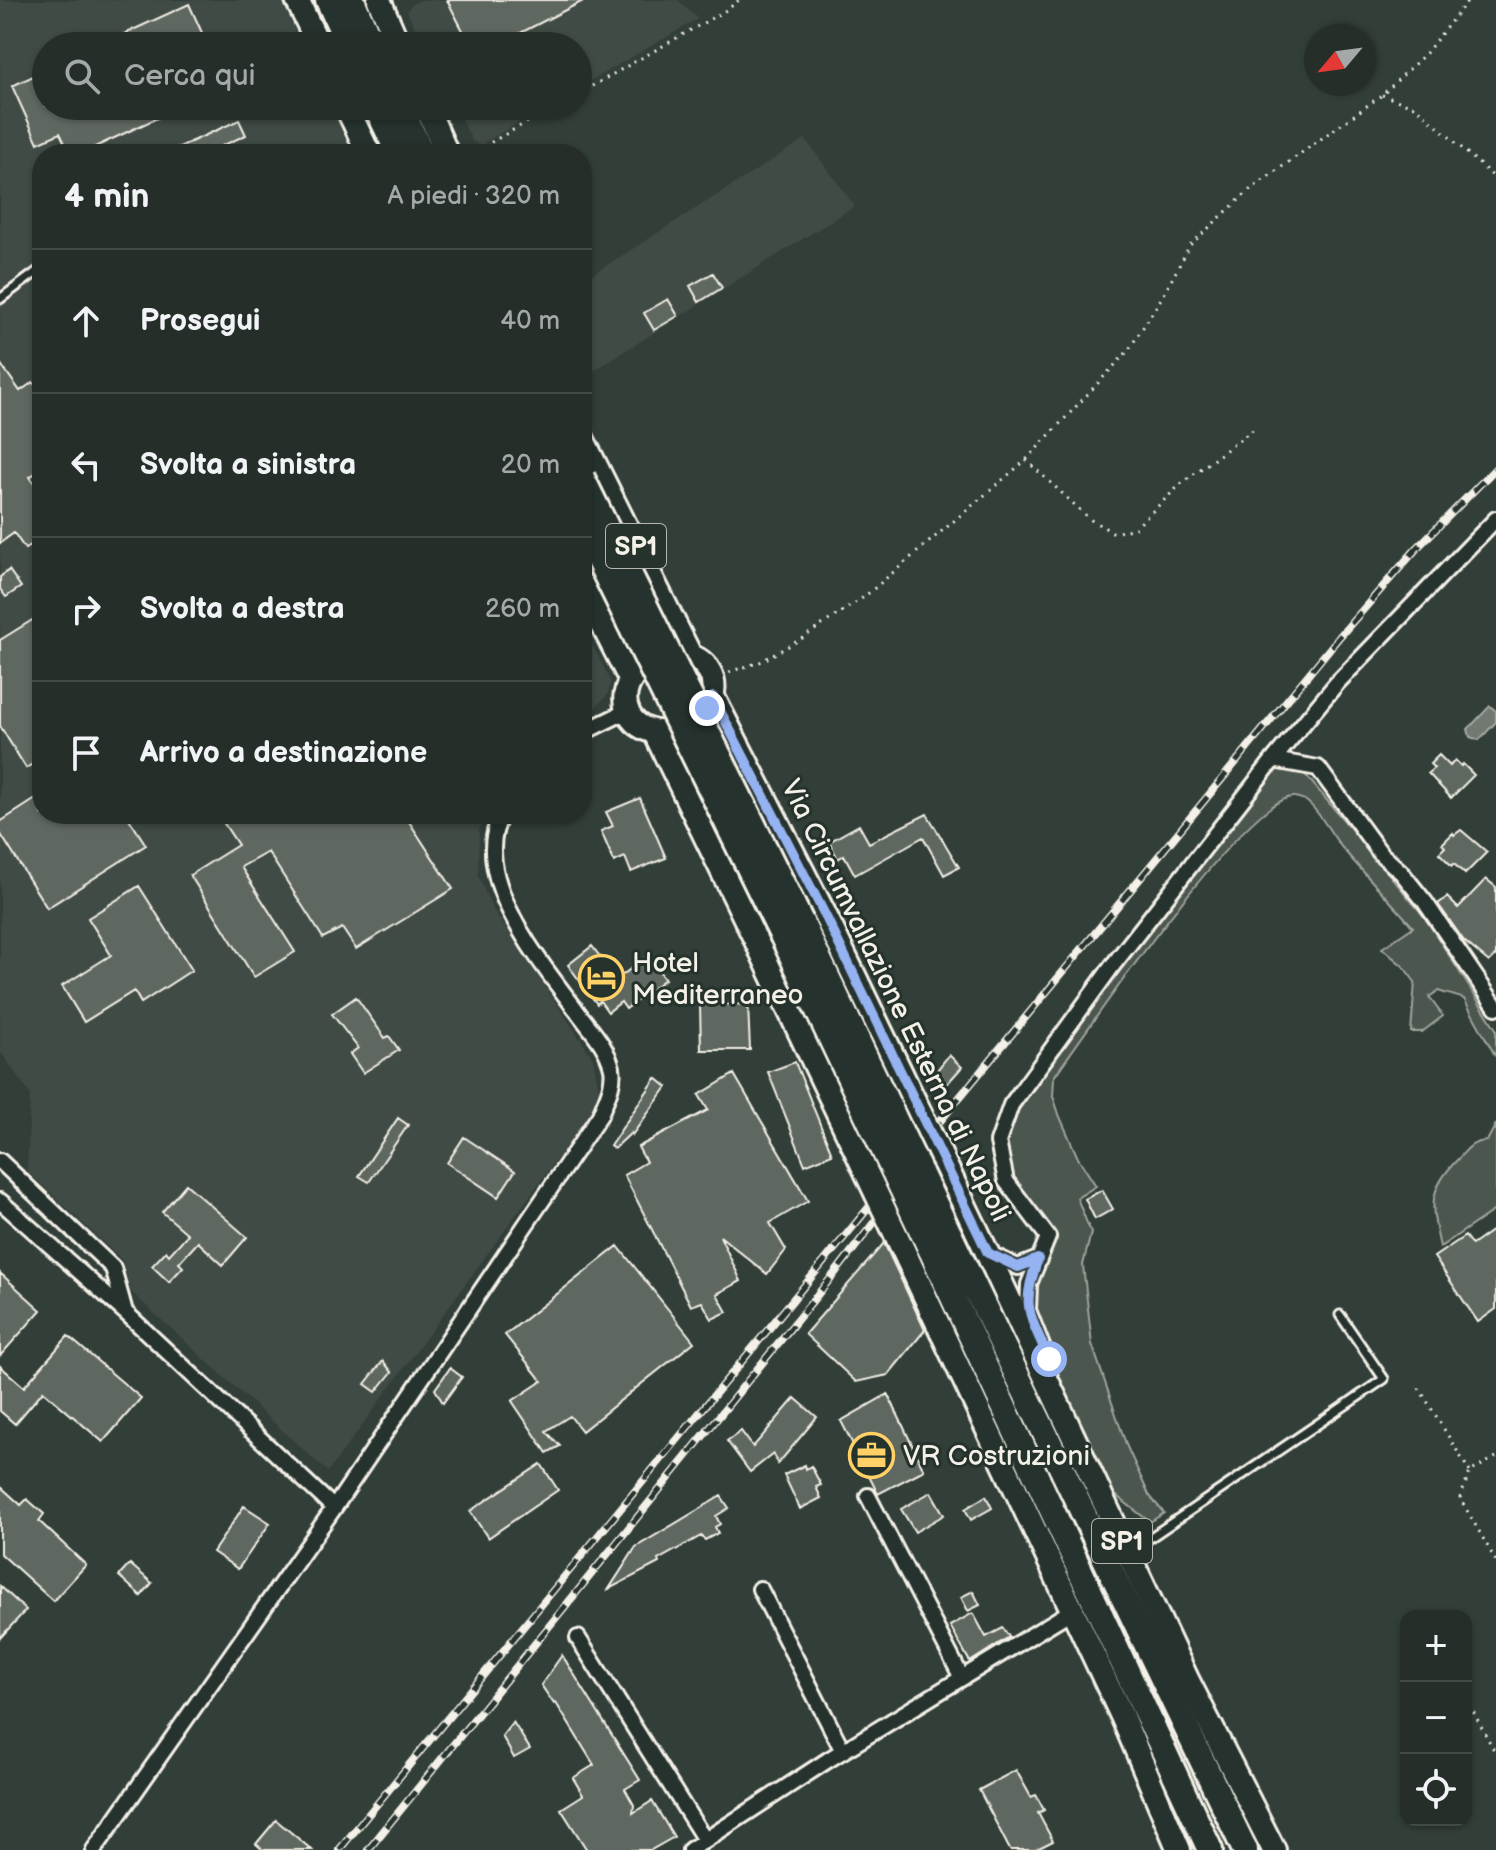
<!DOCTYPE html>
<html lang="it">
<head>
<meta charset="utf-8">
<style>
  :root { --surface:#262e2a; --page:#2e3632; --text:#f1f3f6; --muted:#a4a8a8; --line:#424a47 }
  body { margin:0; font-family:"Balsamiq Sans",sans-serif; background:var(--page); color:var(--text) }
  .controls { position:absolute; right:24px; bottom:24px; display:grid; overflow:hidden; border-radius:16px; box-shadow:0 2px 6px #0004 }
  .controls button { width:72px; height:72px; display:grid; place-items:center; padding:0; border:0; border-bottom:2px solid var(--line); background:var(--surface); color:var(--text); font:40px sans-serif }
  .compass { position:absolute; left:1304px; top:24px; width:72px; height:72px; border-radius:50%; background:var(--surface); box-shadow:0 2px 6px #0004; rotate:241deg }
  .stop { position:absolute; width:24px; height:24px; margin:-18px; border:6px solid #95b2f1; border-radius:50%; background:#fff }
  .stop.end { background:#95b2f1; border-color:#fff; box-shadow:0 2px 8px #0008 }
  .list { margin:0; padding:0; list-style:none }
  h2 { display:flex; justify-content:space-between; align-items:center; height:104px; margin:0; padding:0 32px; font-size:34px }
  h2 small { font-size:26px; font-weight:400; color:var(--muted) }
  .list li { display:grid; grid-template-columns:52px 1fr auto; gap:24px; align-items:center; box-sizing:border-box; height:144px; padding:0 32px; border-top:2px solid var(--line) }
  .list b { display:block; font-size:30px; white-space:nowrap }
  .list em { font-size:26px; font-style:normal; color:var(--muted) }
  .icon { flex:none; width:44px; height:44px; fill:none; stroke:currentColor; stroke-width:2; stroke-linecap:round; stroke-linejoin:round }
  .map { position:relative; flex:none; width:1496px; height:1850px; overflow:hidden }
  .search { position:absolute; background:var(--surface); box-shadow:0 2px 6px #0004; left:32px; top:32px; width:560px; height:88px; display:flex; align-items:center; gap:20px; box-sizing:border-box; padding:0 28px; border-radius:44px; color:var(--muted); font-size:30px }
  .panel { position:absolute; background:var(--surface); box-shadow:0 2px 6px #0004; left:32px; top:144px; width:560px; height:680px; border-radius:32px }
  .map>svg:first-child { display:block }
  .built { fill:#404b44 }
  .green { fill:#4c564f; stroke:#a0a49c; stroke-width:2 }
  .water { fill:#727972; stroke:#a6a9a1; stroke-width:2 }
  .building { fill:#5f6861; stroke:#f4f1e8; stroke-width:2 }
  .lines { fill:none; stroke-linecap:round; stroke-linejoin:round }
  .service-casing { stroke:#f4f1e8; stroke-width:13 }
  .minor-casing { stroke:#f4f1e8; stroke-width:20 }
  .primary-casing { stroke:#f4f1e8; stroke-width:28 }
  .trunk-casing { stroke:#f4f1e8; stroke-width:30 }
  .path { stroke:#f4f1e8; stroke-width:3; stroke-dasharray:2 6; stroke-linecap:butt }
  .service { stroke:#26332d; stroke-width:7 }
  .minor { stroke:#26332d; stroke-width:14 }
  .primary { stroke:#26332d; stroke-width:22 }
  .trunk { stroke:#26332d; stroke-width:24 }
  .rail-casing { stroke:#f4f1e8; stroke-width:8 }
  .rail { stroke:#26332d; stroke-width:5; stroke-dasharray:15; stroke-linecap:butt }
  .primary-bridge-casing { stroke:#f4f1e8; stroke-width:28; stroke-linecap:butt }
  .trunk-bridge-casing { stroke:#f4f1e8; stroke-width:30; stroke-linecap:butt }
  .primary-bridge { stroke:#26332d; stroke-width:22 }
  .trunk-bridge { stroke:#26332d; stroke-width:24 }
  .route { stroke:#95b2f1; stroke-width:10 }
  .labels { text-anchor:middle; stroke-width:6; stroke-linejoin:round; paint-order:stroke }
  .shield { fill:#26332d; stroke:#b6b8b0; stroke-width:2 }
  .shield-label { font-size:26px; font-weight:bold; fill:#f4f1e8 }
  .poi-label { font-size:28px; fill:#f4f1e8; stroke:#26332d; text-anchor:start }
  .street-label { font-size:28px; fill:#f4f1e8; stroke:#26332d }
</style>
</head>
<body>
<div class="map">
<svg width="1496" height="1850" viewBox="0 0 1496 1850">
  <rect width="100%" height="100%" fill="#323e38"/>
  <filter id="ink" filterUnits="userSpaceOnUse"><feTurbulence type="fractalNoise" baseFrequency=".0125" numOctaves="2"/><feDisplacementMap in="SourceGraphic" scale="16" xChannelSelector="R" yChannelSelector="G"/><feConvolveMatrix kernelMatrix="1 2 1 2 8 2 1 2 1" color-interpolation-filters="sRGB"/></filter>
  <g filter="url(#ink)">
    <path class="built" d="M0 0H281L302 46H46V106H330L353 154H42V814H486L479 830 478 875 491 906 593 1058 599 1088 589 1115 328 1472 131 1292 122 1260 27 1171 30 1094 0 1051Z
      M421 0H678L698 19 578 88V46H424L407 11 412 4Z
      M454 106H547L480 145 473 142Z
      M805 139 855 206 582 378V281Z
      M582 625 611 682 607 695 595 708 582 715Z"/>
    <path class="green" d="M1278 766 1304 773 1424 916 1496 1029V1057L1464 999C1460 997 1444 993 1438 991L1429 997 1443 1016 1422 1032H1411L1415 982 1403 966 1382 948 1413 927C1390 900 1366 876 1343 849 1332 836 1319 810 1306 801 1306 800 1295 797 1295 797 1250 792 1084 1034 1054 1077L1053 1096 1060 1117 1078 1158 1096 1186 1077 1198 1091 1233 1083 1265 1092 1344 1127 1447 1149 1495 1164 1513 1150 1522 1104 1486 1068 1406 1058 1372 1033 1316 1036 1277 1049 1253 1053 1240 1052 1229 1017 1187 1009 1173 1004 1155 1007 1135 1014 1112 1074 1020 1273 769Z
      M1496 1124V1209L1440 1247C1431 1206 1427 1191 1457 1160 1468 1149 1470 1142 1487 1141Z"/>
    <path class="water" d="M1490 706 1496 711V722L1479 740 1470 737 1468 729Z"/>
    <path class="building" d="M447 0H585L495 46H471Z
      M189 4 208 46H98Z
      M46 70V106H183L80 154H70L60 133 38 143 12 86Z
      M239 120 246 135 204 154H164Z
      M713 273 722 288 699 302 690 286Z
      M668 299 678 316 654 330 644 313Z
      M0 363 20 391 33 382 42 394V468L30 477 42 494V537L25 549 14 533 0 543Z
      M9 570 21 587 6 597 0 589V577Z
      M42 614V758L26 768 0 726V640Z
      M1439 755 1450 766 1455 760 1461 766 1463 764 1474 775 1451 798 1428 773 1434 768 1430 764Z
      M42 795V814H126L146 845 47 908 0 833V822Z
      M640 798 666 858 631 872 625 857 614 862 601 831 613 826 606 812Z
      M235 814H404L453 889 356 949 342 928 323 938 268 852 241 867 295 952 254 977 190 875 238 845 223 822Z
      M927 814 959 867 944 875 923 837 855 875 844 855 838 859 829 842 859 825 869 843Z
      M1461 830 1487 852 1465 874 1454 864 1452 866 1439 853 1445 847 1442 844 1453 833 1454 835Z
      M1486 879 1496 887V955L1489 962 1464 941 1438 904 1447 897 1458 908Z
      M139 886 192 970 141 1003 134 991 84 1022 62 986 111 955 88 918Z
      M592 946 617 979 648 956 665 979 626 1009 621 1002 608 1012 600 1001 597 1004 568 965Z
      M356 997 385 1038 389 1036 399 1050 363 1073 350 1054 358 1048 332 1014Z
      M748 1004 750 1050H701L700 1005Z
      M949 1055 962 1067 946 1085 934 1074Z
      M795 1062 832 1154 805 1165 768 1072Z
      M734 1074 808 1201 770 1223 786 1250 767 1274 720 1236 741 1281 717 1294 727 1312 712 1319 702 1302 691 1306 624 1175 646 1162 638 1147 708 1110 699 1095Z
      M656 1078 667 1087 632 1135 631 1133 614 1149 610 1146Z
      M398 1118 408 1125 369 1182 359 1176Z
      M464 1137 515 1171 498 1197 447 1163Z
      M186 1184 247 1237 223 1265 198 1242 179 1263 183 1267 169 1282 152 1266 166 1251 169 1255 188 1234 162 1212Z
      M1102 1190 1113 1209 1095 1219 1085 1199Z
      M1496 1228V1309L1478 1322 1434 1257 1465 1236 1472 1245Z
      M884 1243 925 1330 888 1375 856 1382 805 1334Z
      M618 1246 694 1342 582 1431 570 1416 546 1431 560 1446 547 1453 512 1401 542 1381 505 1335Z
      M0 1273 41 1310 0 1356Z
      M68 1336 141 1398 103 1442 43 1391 15 1424 0 1411V1366L24 1387Z
      M383 1361 392 1372 376 1392 365 1384Z
      M450 1368 462 1377 443 1403 435 1389Z
      M888 1394 924 1470 878 1494 841 1421Z
      M795 1398 817 1417 778 1464 773 1454 750 1472 727 1441 741 1431 753 1447Z
      M541 1464 558 1490 488 1538 470 1511Z
      M805 1465 806 1469 811 1466 821 1485 816 1487 821 1498 800 1509 784 1475Z
      M0 1486 21 1505 27 1499 44 1514 39 1521 86 1565 53 1601 0 1553Z
      M931 1492 944 1515 915 1532 901 1509Z
      M721 1496 729 1508 716 1516 720 1524 715 1527 718 1533 705 1540 701 1536 658 1560 659 1563 609 1589 636 1547Z
      M986 1496 992 1508 971 1520 965 1509Z
      M244 1506 270 1523 238 1569 213 1552Z
      M130 1564 152 1583 141 1596 119 1576Z
      M0 1586 26 1610 0 1638Z
      M973 1591 980 1605 968 1611 961 1597Z
      M973 1613 986 1637 1003 1628 1009 1637 970 1662 950 1626Z
      M562 1655 640 1780 625 1789 634 1805 633 1813 652 1801 674 1837 651 1850H587L561 1809 583 1795 573 1778 594 1765 556 1703 554 1704 541 1685Z
      M513 1722 530 1749 514 1758 502 1736Z
      M1016 1770 1031 1797 1036 1795 1044 1810 1038 1813 1053 1841 1035 1850H1010L979 1790Z
      M276 1820 312 1850H263L256 1844Z"/>
    <g class="lines">
      <defs>
        <path id="service" d="M0 299 42 268
          M1129 1552 1384 1379 1340 1315"/>
        <path id="minor" d="M582 733 627 711
          M1273 760 1318 768 1381 854 1401 872 1425 902 1496 1007
          M0 1161 113 1268 125 1312 0 1201
          M988 1253 1018 1267 1038 1259
          M125 1312 334 1508
          M1049 1364 1028 1310 1029 1284 1048 1237 1006 1181 998 1142 1011 1105 1113 965 1273 760 1337 683 1496 519
          M868 1496 962 1678
          M760 1589 843 1751
          M578 1638 705 1840
          M94 1850 334 1508 600 1115C605 1101 615 1084 612 1068 607 1046 590 1029 577 1011 542 964 467 875 502 814
          M690 1850 828 1760 1073 1610"/>
        <path id="primary" d="M297 0 319 46
          M379 0 399 46
          M346 106 369 154
          M426 106 447 154
          M582 438 690 655
          M582 585 630 679
          M679 653C708 657 722 681 708 707
          M636 673C612 700 631 735 666 732
          M713 697 825 915
          M655 733 760 949
          M976 1229 1187 1679 1274 1850
          M907 1258 1122 1716 1179 1850"/>
        <path id="trunk" d="M328 0 349 46
          M352 0 372 46
          M376 106 399 154
          M400 106 422 154
          M952 1240 1245 1850
          M930 1248 1210 1850"/>
      </defs>
      <use href="#service" class="service-casing"/>
      <use href="#minor" class="minor-casing"/>
      <use href="#primary" class="primary-casing"/>
      <use href="#trunk" class="trunk-casing"/>
      <path class="path" d="M578 94 728 9 739 0
        M1382 95 1416 107 1496 179
        M470 154 556 106
        M1026 460 1091 520 1114 533 1135 528 1182 483 1254 429
        M729 672 760 662 801 639 864 597 1026 460 1128 351 1164 294 1190 245 1251 189 1382 95 1426 53 1468 0
        M1419 1388 1470 1472
        M1496 1457 1470 1472 1460 1498 1496 1561
        M1466 1698 1496 1754"/>
      <use href="#service" class="service"/>
      <use href="#minor" class="minor"/>
      <use href="#primary" class="primary"/>
      <use href="#trunk" class="trunk"/>
      <defs>
        <path id="rail" d="M339 1850 1340 636 1417 548 1496 468
          M368 1850 839 1268 909 1177"/>
      </defs>
      <use href="#rail" class="rail-casing"/>
      <use href="#rail" class="rail"/>
      <defs>
        <path id="primary-bridge" d="M825 915 976 1229
          M760 949 907 1258"/>
        <path id="trunk-bridge" d="M582 478 803 926 952 1240
          M582 526 783 937 930 1248"/>
      </defs>
      <use href="#primary-bridge" class="primary-bridge-casing"/>
      <use href="#trunk-bridge" class="trunk-bridge-casing"/>
      <use href="#primary-bridge" class="primary-bridge"/>
      <use href="#trunk-bridge" class="trunk-bridge"/>
    </g>
  </g>
  <g class="lines" filter="url(#ink)">
    <path class="route" d="M707 708 713 697 825 915 988 1253 1018 1267 1038 1259C1020 1307 1030 1315 1049 1359"/>
  </g>
  <defs>
    <symbol id="hotel-ring" viewBox="-11 -11 22 22"><circle r="9.5" fill="#26332d" stroke="#ffd166" stroke-width="1.5"/><path d="M-6-4.5h1.5V1H6V5H4.5V3h-9V5H-6ZM-4 0a1.8 1.8 0 1 1 3.6 0ZM.5 0V-2.5h3Q6-2.5 6 0Z" fill="#ffd166"/></symbol>
    <symbol id="office-ring" viewBox="-11 -11 22 22"><circle r="9.5" fill="#26332d" stroke="#ffd166" stroke-width="1.5"/><path d="M-6-3h4V-5.5h4V-3h4V5H-6ZM-1-4.5V-3h2v-1.5ZM-6 0V1H6V0Z" fill="#ffd166"/></symbol>
  </defs>
  <g fill-rule="evenodd">
    <use href="#hotel-ring" x="576" y="952" width="51" height="51"/>
    <use href="#office-ring" x="846" y="1430" width="51" height="51"/>
  </g>
  <g class="labels">
    <g class="shield">
      <rect x="606" y="524" width="60" height="44" rx="6"/>
      <rect x="1092" y="1519" width="60" height="44" rx="6"/>
    </g>
    <g class="shield-label">
      <text x="636" y="555">SP1</text>
      <text x="1122" y="1550">SP1</text>
    </g>
    <g class="poi-label">
      <text x="632" y="972">Hotel<tspan x="632" dy="32">Mediterraneo</tspan></text>
      <text x="903" y="1465">VR Costruzioni</text>
    </g>
    <g class="street-label">
      <text transform="translate(897 1000) rotate(64)" y="10">Via Circumvallazione Esterna di Napoli</text>
    </g>
  </g>
</svg>
<div class="controls">
<button>+</button>
<button>−</button>
<button><svg class="icon" aria-label="locate" viewBox="0 0 24 24"><circle cx="12" cy="12" r="6"/><path d="M12 2v4M12 18v4M2 12h4M18 12h4"/></svg></button>
</div>
<svg class="compass" viewBox="-18 -18 36 36"><path d="M0-13l5 13h-10z" fill="#e53935"/><path d="M0 13l5-13h-10z" fill="#a4a8a8"/></svg>
<div class="stop" style="left:1049px;top:1359px"></div>
<div class="stop end" style="left:707px;top:708px"></div>
<div class="search"><svg class="icon" aria-label="search" viewBox="0 0 24 24"><circle cx="10" cy="10" r="6"/><path d="M15 15l6 6"/></svg>Cerca qui</div>
<section class="panel">
<h2>4 min<small>A piedi · 320 m</small></h2>
<ul class="list">
<li><svg class="icon" aria-label="ahead" viewBox="0 0 24 24"><path d="M12 20V5M6 11l6-6 6 6"/></svg><div><b>Prosegui</b></div><em>40 m</em></li>
<li><svg class="icon" aria-label="left" viewBox="0 0 24 24"><path d="M17 20v-9H6M10 6l-5 5 5 5"/></svg><div><b>Svolta a sinistra</b></div><em>20 m</em></li>
<li><svg class="icon" aria-label="right" viewBox="0 0 24 24"><path d="M7 20v-9h11M14 6l5 5-5 5"/></svg><div><b>Svolta a destra</b></div><em>260 m</em></li>
<li><svg class="icon" aria-label="arrive" viewBox="0 0 24 24"><path d="M6 21V4h12l-3 4 3 4H6"/></svg><div><b>Arrivo a destinazione</b></div></li>
</ul>
</section>
</div>
</body>
</html>
